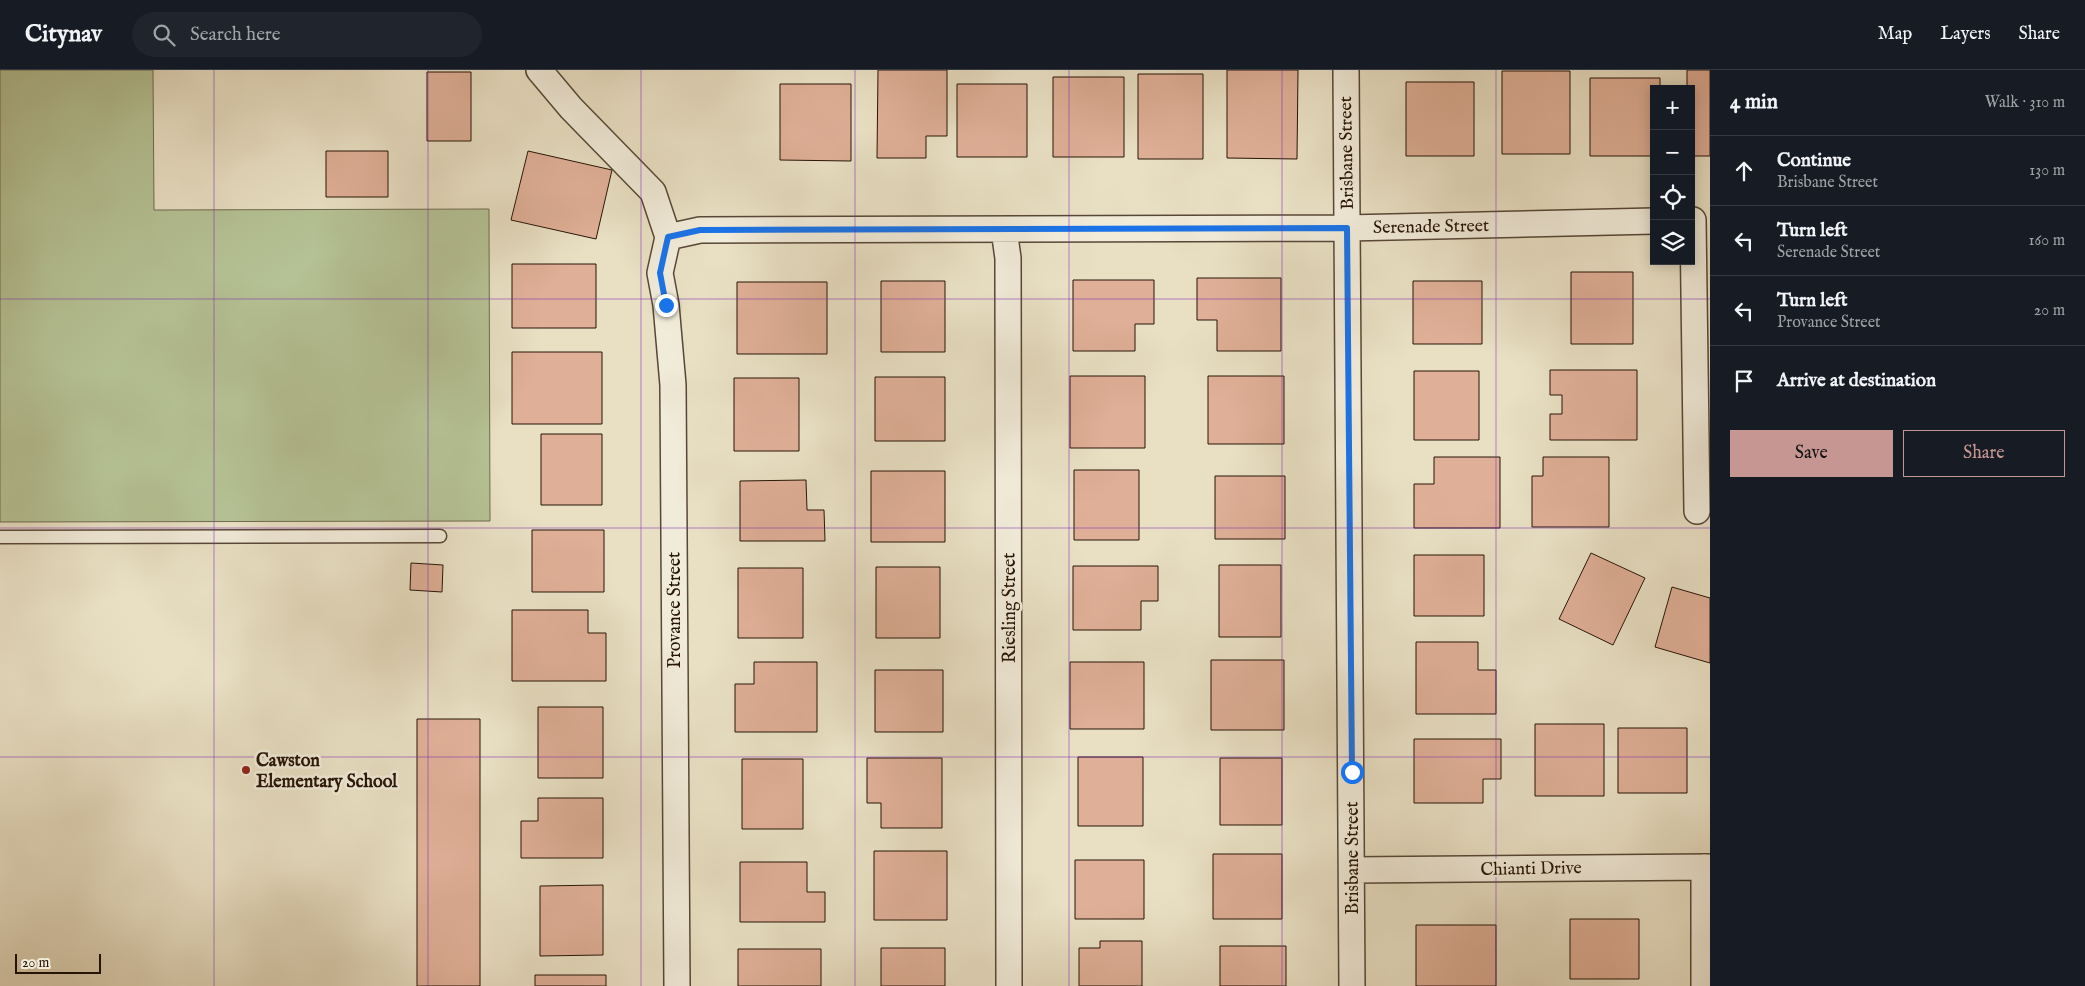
<!DOCTYPE html>
<html lang="en">
<head>
<meta charset="utf-8">
<style>
  :root { --surface:#171b24; --page:#20242c; --text:#f1f3f6; --muted:#9ea1a6; --line:#363941; --accent:#c59692 }
  body { margin:0; font-family:"IM FELL English",serif; background:var(--page); color:var(--text) }
  .controls { position:absolute; right:15px; top:15px; display:grid; overflow:hidden; border-radius:0px; box-shadow:0 2px 12px #0003 }
  .controls button { width:45px; height:45px; display:grid; place-items:center; padding:0; border:0; border-bottom:1px solid var(--line); background:var(--surface); color:var(--text); font:25px sans-serif }
  .scale { position:absolute; left:15px; bottom:12px; width:86px; box-sizing:border-box; padding-left:5px; border:2px solid #261406; border-top:0; font-size:14px; line-height:18px; white-space:nowrap; color:#261406; -webkit-text-stroke:4px #f1ebd9; paint-order:stroke }
  .stop { position:absolute; width:15px; height:15px; margin:-11px; border:4px solid #1a73e8; border-radius:50%; background:#fff }
  .stop.end { background:#1a73e8; border-color:#fff; box-shadow:0 1px 5px #0008 }
  .list { margin:0; padding:0; list-style:none }
  h2 { display:flex; justify-content:space-between; align-items:center; height:65px; margin:0; padding:0 20px; font-size:21px }
  h2 small { font-size:16px; font-weight:400; color:var(--muted) }
  .list li { display:grid; grid-template-columns:32px 1fr auto; gap:15px; align-items:center; box-sizing:border-box; height:70px; padding:0 20px; border-top:1px solid var(--line) }
  .list b { display:block; font-size:19px; white-space:nowrap }
  .list p { margin:0; font-size:16px; white-space:nowrap; color:var(--muted) }
  .list em { font-size:16px; font-style:normal; color:var(--muted) }
  .actions { display:flex; gap:10px; padding:15px 20px }
  .actions a { flex:1; padding:11px 0; border:1px solid var(--accent); border-radius:0px; text-align:center; font-size:18px; color:var(--accent) }
  .actions .main { background:var(--accent); color:#111 }
  .icon { flex:none; width:28px; height:28px; fill:none; stroke:currentColor; stroke-width:2; stroke-linecap:round; stroke-linejoin:round }
  .map { position:relative; flex:none; width:1710px; height:916px; overflow:hidden }
  header { display:flex; align-items:center; gap:30px; box-sizing:border-box; height:70px; padding:0 25px; background:var(--surface); border-bottom:1px solid var(--line) }
  header strong { font-size:24px }
  nav { display:flex; gap:28px; margin-inline-start:auto; font-size:18px }
  .search { width:350px; height:45px; background:var(--page); display:flex; align-items:center; gap:12px; box-sizing:border-box; padding:0 18px; border-radius:28px; color:var(--muted); font-size:19px }
  main { display:flex }
  aside { flex:1; background:var(--surface) }
  .map>svg:first-child { display:block }
  .green { fill:#b5c295; stroke:#6e6b4e }
  .building { fill:#dfaf97; stroke:#261406 }
  .lines { fill:none; stroke-linecap:round; stroke-linejoin:round }
  .service-casing { stroke:#574736; stroke-width:15 }
  .minor-casing { stroke:#574736; stroke-width:28 }
  .service { stroke:#f1ebd9; stroke-width:12 }
  .minor { stroke:#f1ebd9; stroke-width:25 }
  .route { stroke:#1a73e8; stroke-width:6 }
  .grid { fill:none; stroke:#7b2cbf; stroke-width:1; stroke-opacity:0.55 }
  .poi-dot { fill:#8f2418; stroke:#f1ebd9; stroke-width:2 }
  .labels { text-anchor:middle; stroke-width:5; stroke-linejoin:round; paint-order:stroke }
  .street-label { font-size:18px; fill:#261406; stroke:#f1ebd9 }
  .poi-label { font-size:18px; font-weight:bold; fill:#261406; stroke:#f1ebd9; text-anchor:start }
</style>
</head>
<body>
<header>
<strong>Citynav</strong>
<div class="search"><svg class="icon" aria-label="search" viewBox="0 0 24 24"><circle cx="10" cy="10" r="6"/><path d="M15 15l6 6"/></svg>Search here</div>
<nav><a>Map</a><a>Layers</a><a>Share</a></nav>
</header>
<main>
<div class="map">
<svg width="1710" height="916" viewBox="0 0 1710 916">
  <rect width="100%" height="100%" fill="#e9e0c4"/>
  <filter id="stains"><feTurbulence type="fractalNoise" baseFrequency=".004" numOctaves="4"/><feColorMatrix values="0 0 0 0 .2 0 0 0 0 .09 0 0 0 0 .02 0 0 0 .5 -.17"/></filter>
  <radialGradient id="worn" r=".72"><stop offset=".6" stop-color="#630" stop-opacity="0"/><stop offset="1" stop-color="#630" stop-opacity=".3"/></radialGradient>
  <path class="green" d="M0 0H153L154 140 489 139 490 451 0 452Z"/>
  <path class="building" d="M878 0H947V66H926V88H877Z
    M1227 0H1298L1297 89 1227 88Z
    M1687 0H1710V86H1691V19H1687Z
    M1502 1H1570V84H1502Z
    M427 2H471V71H427Z
    M1138 4H1203V89H1138Z
    M1053 7H1124V87H1053Z
    M1590 8H1660V19H1654V86H1590Z
    M1406 12H1474V86H1406Z
    M780 14H851V91L780 90Z
    M957 14H1027V87H957Z
    M326 81H388V127H326Z
    M528 81 612 100 596 169 511 150Z
    M512 194H596V258H512Z
    M1571 202H1633V274H1571Z
    M1197 208H1281V281H1217V250H1197Z
    M1073 210H1154V254H1135V281H1073Z
    M881 211H945V282H881Z
    M1413 211H1482V274H1413Z
    M737 212H827V284H737Z
    M512 282H602V354H512Z
    M1550 300H1637V370H1550V344H1562V325H1550Z
    M1414 301H1479V370H1414Z
    M1070 306H1145V378H1070Z
    M1208 306H1284V374H1208Z
    M875 307H945V371H875Z
    M734 308H799V381H734Z
    M541 364H602V435H541Z
    M1434 387H1500V458H1414V414H1434Z
    M1543 387H1609V457H1532V406H1543Z
    M1074 400H1139V470H1074Z
    M871 401H945V472H871Z
    M1215 406H1285V469H1215Z
    M806 410 807 440H824L825 471H740V411Z
    M532 460H604V522H532Z
    M1591 483 1645 508 1613 575 1559 549Z
    M1414 485H1484V546H1414Z
    M411 493 443 495 442 522 410 520Z
    M1219 495H1281V567H1219Z
    M1073 496H1158V531H1141V560H1073Z
    M876 497H940V568H876Z
    M738 498H803V568H738Z
    M1672 517 1710 528V593L1655 577Z
    M512 540H588V563H606V611H512Z
    M1416 572H1478V600H1496V644H1416Z
    M1211 590H1284V660H1211Z
    M754 592H817V662H735V614H754Z
    M1070 592H1144V659H1070Z
    M875 600H943V662H875Z
    M538 637H603V708H538Z
    M417 649H480V916H417Z
    M1535 654H1604V726H1535Z
    M1618 658H1687V723H1618Z
    M1414 669H1501V709H1483V733H1414Z
    M1078 687H1143V756H1078Z
    M867 688H942V758H881V733H867Z
    M1220 688H1282V755H1220Z
    M742 689H803V759H742Z
    M538 728H603V788H521V751H538Z
    M874 781H947V850H874Z
    M1213 784H1282V849H1213Z
    M1075 790H1144V849H1075Z
    M740 792H807V822H825V852H740Z
    M603 815V885L540 886V816Z
    M1570 849H1639V909H1570Z
    M1416 855H1496V916H1416Z
    M1100 871H1142V916H1079V878H1100Z
    M1220 876H1286V916H1220Z
    M881 878H945V916H881Z
    M738 879H821V916H738Z
    M535 905H606V916H535Z"/>
  <g class="lines">
    <defs>
      <path id="service" d="M0 467 440 466"/>
      <path id="minor" d="M539 0 571 38 653 122 668 167
        M1346 0 1352 916
        M1693 150 1697 441
        M1004 160 1008 188 1009 916
        M668 167 700 160 1347 158 1654 151
        M668 167 660 203 666 235 673 315 677 916
        M1704 797V916
        M1352 800 1710 797"/>
    </defs>
    <use href="#service" class="service-casing"/>
    <use href="#minor" class="minor-casing"/>
    <use href="#service" class="service"/>
    <use href="#minor" class="minor"/>
  </g>
  <g class="lines">
    <path class="route" d="M666 235 660 203 668 167 700 160 1347 158 1352 702"/>
  </g>
  <path class="grid" d="M214 0V916M428 0V916M641 0V916M855 0V916M1069 0V916M1282 0V916M1496 0V916M0 229H1710M0 458H1710M0 687H1710"/>
  <circle class="poi-dot" cx="246" cy="700" r="5"/>
  <g class="labels">
    <g class="street-label">
      <text transform="translate(1346 83) rotate(-91)" y="6">Brisbane Street</text>
      <text transform="translate(1431 156) rotate(-1)" y="6">Serenade Street</text>
      <text transform="translate(1009 538) rotate(-90)" y="6">Riesling Street</text>
      <text transform="translate(674 540) rotate(-90)" y="6">Provance Street</text>
      <text transform="translate(1352 788) rotate(-90)" y="6">Brisbane Street</text>
      <text transform="translate(1531 798) rotate(-1)" y="6">Chianti Drive</text>
    </g>
    <g class="poi-label">
      <text x="256" y="696">Cawston<tspan x="256" dy="21">Elementary School</tspan></text>
    </g>
  </g>
  <rect width="100%" height="100%" filter="url(#stains)"/>
  <rect width="100%" height="100%" fill="url(#worn)"/>
</svg>
<div class="controls">
<button>+</button>
<button>−</button>
<button><svg class="icon" aria-label="locate" viewBox="0 0 24 24"><circle cx="12" cy="12" r="6"/><path d="M12 2v4M12 18v4M2 12h4M18 12h4"/></svg></button>
<button><svg class="icon" aria-label="layers" viewBox="0 0 24 24"><path d="M12 4l9 5-9 5-9-5zM3 14l9 5 9-5"/></svg></button>
</div>
<div class="scale">20 m</div>
<div class="stop" style="left:1352px;top:702px"></div>
<div class="stop end" style="left:666px;top:235px"></div>
</div>
<aside>
<h2>4 min<small>Walk · 310 m</small></h2>
<ul class="list">
<li><svg class="icon" aria-label="ahead" viewBox="0 0 24 24"><path d="M12 20V5M6 11l6-6 6 6"/></svg><div><b>Continue</b><p>Brisbane Street</p></div><em>130 m</em></li>
<li><svg class="icon" aria-label="left" viewBox="0 0 24 24"><path d="M17 20v-9H6M10 6l-5 5 5 5"/></svg><div><b>Turn left</b><p>Serenade Street</p></div><em>160 m</em></li>
<li><svg class="icon" aria-label="left" viewBox="0 0 24 24"><path d="M17 20v-9H6M10 6l-5 5 5 5"/></svg><div><b>Turn left</b><p>Provance Street</p></div><em>20 m</em></li>
<li><svg class="icon" aria-label="arrive" viewBox="0 0 24 24"><path d="M6 21V4h12l-3 4 3 4H6"/></svg><div><b>Arrive at destination</b></div></li>
</ul>
<div class="actions"><a class="main">Save</a><a>Share</a></div>
</aside>
</main>
</body>
</html>
